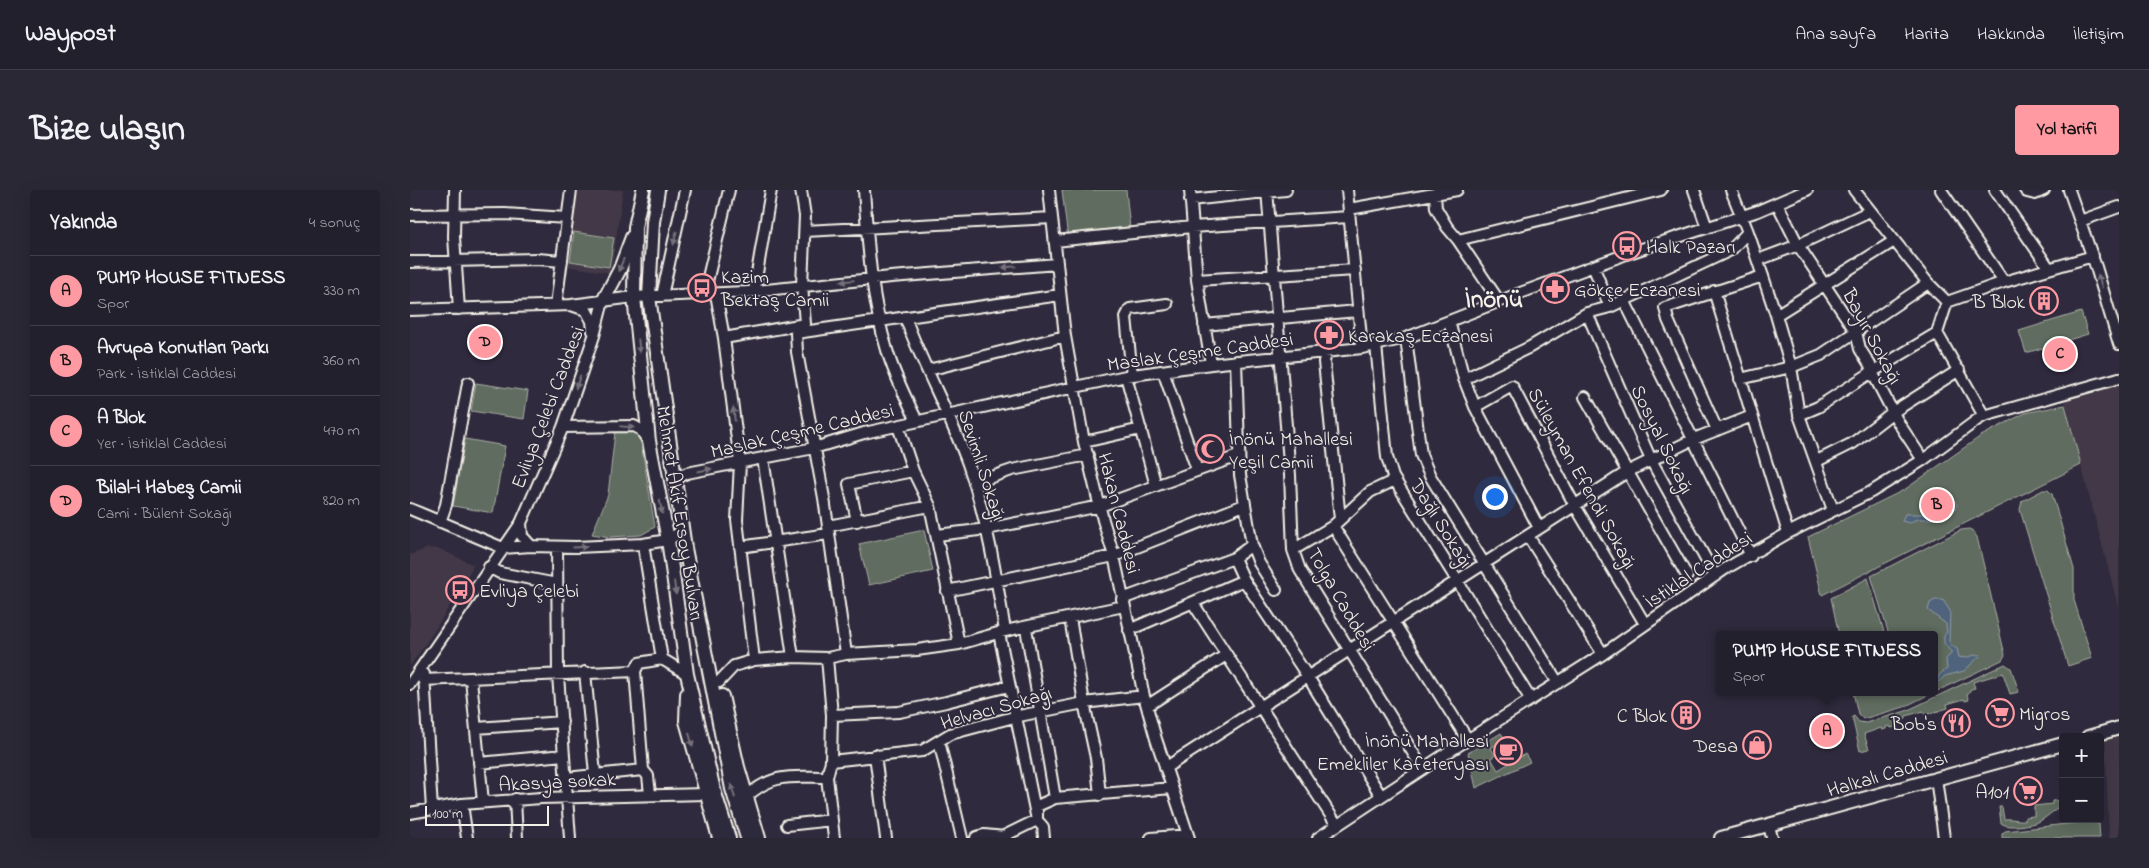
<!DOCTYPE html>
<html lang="tr">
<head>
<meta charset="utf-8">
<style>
  :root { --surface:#23202e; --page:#2b2836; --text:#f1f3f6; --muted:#a3a3aa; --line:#403e4a; --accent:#ff9aa2 }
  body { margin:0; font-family:"Indie Flower",sans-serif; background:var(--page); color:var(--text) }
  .controls { position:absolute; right:15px; bottom:15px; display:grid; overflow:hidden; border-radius:5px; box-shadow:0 5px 20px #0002 }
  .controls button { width:45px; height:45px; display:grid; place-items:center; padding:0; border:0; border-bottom:1px solid var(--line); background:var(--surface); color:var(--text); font:25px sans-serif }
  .scale { position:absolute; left:15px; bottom:12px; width:124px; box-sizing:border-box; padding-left:5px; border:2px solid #f4f1e8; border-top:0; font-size:14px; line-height:18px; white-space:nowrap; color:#f4f1e8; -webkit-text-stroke:4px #2f2a3d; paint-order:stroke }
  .you { position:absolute; left:1084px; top:306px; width:18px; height:18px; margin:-12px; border:4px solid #fff; border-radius:50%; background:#1a73e8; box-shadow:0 0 0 8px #1a73e833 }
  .badge { display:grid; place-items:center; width:32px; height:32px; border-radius:50%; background:var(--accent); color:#111; font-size:16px; font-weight:700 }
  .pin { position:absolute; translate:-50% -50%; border:2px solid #fff; box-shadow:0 1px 5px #0006 }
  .popup { position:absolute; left:1306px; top:441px; width:222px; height:65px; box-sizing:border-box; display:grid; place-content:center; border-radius:5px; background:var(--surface); filter:drop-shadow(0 1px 4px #0005); font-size:16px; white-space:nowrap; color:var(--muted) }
  .popup b { font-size:19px; color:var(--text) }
  .popup::after { content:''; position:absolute; left:50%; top:100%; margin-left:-10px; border:10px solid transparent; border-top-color:var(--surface) }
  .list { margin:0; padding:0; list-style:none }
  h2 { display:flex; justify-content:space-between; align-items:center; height:65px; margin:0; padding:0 20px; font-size:21px }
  h2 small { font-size:16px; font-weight:400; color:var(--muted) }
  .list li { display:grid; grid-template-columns:32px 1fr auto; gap:15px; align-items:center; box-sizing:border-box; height:70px; padding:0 20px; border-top:1px solid var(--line) }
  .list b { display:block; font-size:19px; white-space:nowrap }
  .list p { margin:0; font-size:16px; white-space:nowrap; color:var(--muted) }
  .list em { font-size:16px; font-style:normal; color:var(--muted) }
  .map { position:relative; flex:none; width:1709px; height:648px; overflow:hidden; border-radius:5px }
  header { display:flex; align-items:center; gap:30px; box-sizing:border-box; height:70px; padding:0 25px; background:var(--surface); border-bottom:1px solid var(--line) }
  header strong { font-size:24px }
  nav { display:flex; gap:28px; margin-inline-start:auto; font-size:18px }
  .intro { display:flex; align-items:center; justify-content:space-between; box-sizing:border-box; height:120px; padding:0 30px }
  h1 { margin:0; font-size:35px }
  .button { padding:12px 22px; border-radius:5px; background:var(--accent); color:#111; font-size:18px; font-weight:700 }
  main { display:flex; gap:30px; padding:0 30px }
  aside { flex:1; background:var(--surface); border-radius:5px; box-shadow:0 5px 20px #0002 }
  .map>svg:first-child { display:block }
  .built { fill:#423946 }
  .green { fill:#606c61; stroke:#aaaea4 }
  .water { fill:#50647b; stroke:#929ca7 }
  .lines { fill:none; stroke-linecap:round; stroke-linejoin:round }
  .minor-casing { stroke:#f4f1e8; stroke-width:14 }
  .major-casing { stroke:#f4f1e8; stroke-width:16 }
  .minor { stroke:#2f2a3d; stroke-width:10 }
  .major { stroke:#2f2a3d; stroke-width:12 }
  .oneway { fill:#747079 }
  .labels { text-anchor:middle; stroke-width:4; stroke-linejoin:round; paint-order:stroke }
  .poi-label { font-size:20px; fill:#f4f1e8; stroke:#2f2a3d; text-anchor:start }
  .street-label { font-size:20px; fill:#f4f1e8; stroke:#2f2a3d }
  .district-label { font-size:25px; font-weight:bold; fill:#f4f1e8; stroke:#2f2a3d }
</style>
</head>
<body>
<header>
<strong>Waypost</strong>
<nav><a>Ana sayfa</a><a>Harita</a><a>Hakkında</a><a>İletişim</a></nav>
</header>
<div class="intro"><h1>Bize ulaşın</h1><a class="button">Yol tarifi</a></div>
<main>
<aside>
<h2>Yakında<small>4 sonuç</small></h2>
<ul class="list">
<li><span class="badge">A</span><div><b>PUMP HOUSE FITNESS</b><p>Spor</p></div><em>330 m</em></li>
<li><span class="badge">B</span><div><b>Avrupa Konutları Parkı</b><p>Park · İstiklal Caddesi</p></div><em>360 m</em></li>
<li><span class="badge">C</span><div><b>A Blok</b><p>Yer · İstiklal Caddesi</p></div><em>470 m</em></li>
<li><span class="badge">D</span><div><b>Bilal-i Habeş Camii</b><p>Cami · Bülent Sokağı</p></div><em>820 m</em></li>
</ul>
</aside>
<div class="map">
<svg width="1709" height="648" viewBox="0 0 1709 648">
  <rect width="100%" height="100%" fill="#2f2a3d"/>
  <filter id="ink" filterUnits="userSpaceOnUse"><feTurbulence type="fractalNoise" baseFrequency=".02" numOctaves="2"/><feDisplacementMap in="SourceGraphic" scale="10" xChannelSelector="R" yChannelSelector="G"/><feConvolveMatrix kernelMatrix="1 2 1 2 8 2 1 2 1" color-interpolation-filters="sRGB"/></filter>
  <g filter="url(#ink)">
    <path class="built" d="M167 0H213L201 83 155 76Z
      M1709 188V419L1655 215 1657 202Z
      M18 358 30 359 64 375 25 440 0 476V365Z
      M1709 538V648H1699L1695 542Z"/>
    <path class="green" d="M652 0H716L720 39 658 49Z
      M164 42 204 48 199 77 160 71Z
      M1671 122 1678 144 1616 163 1609 141Z
      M66 193 118 201 114 229 61 221Z
      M1655 215 1671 275 1412 405 1398 347 1494 300 1571 246 1615 223Z
      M229 241 245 337 231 345 200 347 182 344 198 305 205 242Z
      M55 249 95 256 83 323 43 316Z
      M1633 300H1638L1642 304 1664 379V410L1682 468 1658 476 1610 320 1612 311Z
      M1559 339 1563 341 1567 347 1595 465 1592 470 1525 502 1524 445H1479L1461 386 1551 340Z
      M514 340 523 381 459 395 449 354Z
      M1458 388 1475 445H1429L1421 408Z
      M1595 474 1601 478 1609 502 1600 504 1593 483 1563 492 1565 498 1561 499 1557 505 1559 510 1555 511 1554 509 1537 514 1538 518 1515 525 1513 521 1496 526V529L1492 530V528L1488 529V531L1484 533 1485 537 1481 538 1480 536 1476 537V539L1472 540 1471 538 1454 544 1459 559 1450 561 1442 527 1444 526 1449 532 1456 533 1496 521Z
      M1443 502H1524L1494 517 1453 529 1448 524Z
      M1091 543 1095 549 1081 558 1085 565 1081 568 1088 580 1115 564 1120 572 1066 598 1058 563Z
      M1653 610V617C1642 620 1637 628 1628 632 1619 635 1598 639 1591 633L1589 617H1592L1594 629C1603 628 1608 631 1615 630V627L1624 626V616L1642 614V611Z
      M1683 631 1689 634 1690 648H1592V644L1595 641C1625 638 1653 634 1683 631Z"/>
    <path class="water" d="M1540 310 1545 311 1547 315 1543 322 1534 320 1522 329H1507L1499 333 1492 331 1495 324H1517Z
      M1525 410H1533L1540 421 1539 451 1541 455 1547 459 1549 467C1557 470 1564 463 1571 465L1554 481 1535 486 1525 495 1530 484 1537 479 1536 469 1542 463 1534 453V446L1537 442 1536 434 1518 420 1520 413Z"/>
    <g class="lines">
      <defs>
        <path id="minor" d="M45 0 44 47 49 119
          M391 0 395 26 392 95 395 134 386 143 387 162 414 308 436 464
          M454 0C458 54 461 108 477 160 484 185 496 208 507 231
          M639 0 655 146 674 252 693 330 704 366 734 506 746 549 779 648
          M780 0 787 90 801 174
          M857 0 880 285 883 360 890 380 1013 579
          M937 0 952 158
          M1029 0 1025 5 1026 18 1037 37 1048 50 1089 111
          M1284 0 1297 38
          M1321 0 1338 42 1366 125 1381 177 1389 225 1423 320
          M1444 0 1518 93 1537 112 1527 143 1574 226
          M1531 0 1594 92 1537 112
          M1585 0 1639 78
          M1615 0 1617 2 1625 4 1634 0
          M1659 0 1686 77 1709 154
          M780 10 876 0
          M1367 13 1388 55 1446 142 1450 159 1460 175 1462 182 1488 232 1513 270
          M939 19 1047 0
          M0 25 95 24 157 28
          M1670 31 1709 17
          M395 41 642 28
          M1048 50 1251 0
          M645 51 782 37 939 27
          M1348 70 1388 55 1460 21
          M0 72 127 69 152 71
          M1183 76 1200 117
          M787 90 945 80
          M1594 92 1683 66
          M344 101 361 0
          M1304 101 1378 343
          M294 104 319 0
          M306 104 314 148 330 273 327 330 344 470
          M252 106 275 0
          M1214 110 1341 366
          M146 115 161 0
          M164 116 176 120 182 131 183 141
          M0 120 161 115 224 107 336 102 481 87 647 74
          M1177 123 1241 270 1305 386
          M1366 125 1484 51
          M495 127C513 177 540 224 558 274 577 328 586 385 595 441
          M1039 131 1054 189 1065 217 1129 338
          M794 135 947 121
          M386 143 650 105
          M314 148 395 134
          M996 148 1011 265 1020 286 1148 493
          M966 155 977 267 983 287 1121 510
          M916 162 914 172 930 329
          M518 180 655 146
          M753 181 787 280
          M722 185 716 127 720 119 757 114
          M716 186 746 296
          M1054 189 1120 157 1177 123 1200 117 1321 60 1338 42
          M1330 189 1381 177 1411 165 1518 93
          M1175 207 1277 386
          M1065 217 1102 196 1164 314 1235 434
          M1389 225 1408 217 1462 182 1527 143
          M488 236 503 281 520 316 549 454
          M153 237 224 236 231 240 238 251
          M1307 240 1258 130 1255 118 1353 86
          M674 252 731 239
          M353 268 383 467
          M1407 271 1443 253 1483 222 1549 180
          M264 293 269 287 277 283 404 258 454 243 716 186 801 174 952 158 996 148 1113 102 1222 62 1348 21 1397 0
          M564 293 602 280 678 265
          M0 319 93 358 121 356 166 357 233 354 258 350 272 341
          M447 331 439 294 503 281
          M30 332 36 315 58 193
          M111 333 112 346 121 356
          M418 336 520 316
          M923 336 1058 550
          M527 345 577 339 690 316 828 266
          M1118 346 1193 464
          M233 354 252 469
          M842 355 849 373 866 400
          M147 357 148 485 160 648
          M330 357 418 344
          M883 360 923 336 960 302 985 290
          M824 368 834 390 898 487 971 606
          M79 377 90 383 147 394
          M537 401 704 366 834 315
          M712 409 824 368 842 355 830 285 826 171
          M783 413 927 635
          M660 428 674 513 686 568 690 605
          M616 438 645 608
          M719 440 834 390
          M589 443 627 630 592 647
          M417 468 422 525 421 571 417 587 424 648
          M225 481 233 580 238 586 240 604
          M175 482 185 584
          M14 484 22 620
          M61 489 73 612
          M13 490 225 481 229 473 252 469 277 484
          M309 492 324 476 344 470 383 467 417 468 436 464 507 460 549 454 595 441 714 416
          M0 494 111 333 153 237 184 146 193 111
          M737 516 816 465
          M422 525 489 522 536 512 599 496
          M66 538 152 532
          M529 551 552 648
          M465 565 476 648
          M421 571 512 561 540 544 604 527 674 513 734 506
          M69 573 154 565
          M755 578 1217 282 1284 249 1342 226
          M156 588 233 580
          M1526 588 1534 648
          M337 606C365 582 383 587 417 587
          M105 609 107 648
          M52 614 57 648
          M0 623 52 614 131 608 296 604
          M377 635 422 630
          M1359 635 1362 648
          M634 648 633 637 627 630V616L645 608 762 598
          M741 648 778 645
          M908 648 1043 559 1193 464 1315 379 1378 343 1461 302 1513 270 1567 230 1574 226 1709 188"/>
        <path id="major" d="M233 0 225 37 224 107 239 251 258 350 277 484 304 600 319 648
          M248 0 243 32 239 107 275 358 322 599 337 648
          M193 111 210 79 222 47
          M277 504 276 531 309 648
          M312 506 328 577 349 648
          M1678 547 1709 538
          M567 648 574 646 595 648
          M1311 648 1653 554"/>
      </defs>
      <use href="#minor" class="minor-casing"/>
      <use href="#major" class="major-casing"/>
      <use href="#minor" class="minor"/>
      <use href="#major" class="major"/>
    </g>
    <defs><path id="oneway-solid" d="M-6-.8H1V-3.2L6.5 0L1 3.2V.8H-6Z" transform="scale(1.25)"/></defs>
    <g class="oneway">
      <use href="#oneway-solid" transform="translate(265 48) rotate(103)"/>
      <use href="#oneway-solid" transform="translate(211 75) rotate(113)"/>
      <use href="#oneway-solid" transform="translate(599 77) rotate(175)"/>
      <use href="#oneway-solid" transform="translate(437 91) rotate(175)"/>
      <use href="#oneway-solid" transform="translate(1690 91) rotate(-106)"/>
      <use href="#oneway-solid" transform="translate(229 156) rotate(84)"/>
      <use href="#oneway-solid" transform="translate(168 192) rotate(109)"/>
      <use href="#oneway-solid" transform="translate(324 224) rotate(-97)"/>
      <use href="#oneway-solid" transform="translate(217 237) rotate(5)"/>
      <use href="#oneway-solid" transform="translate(295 280) rotate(-11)"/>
      <use href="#oneway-solid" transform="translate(251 317) rotate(79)"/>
      <use href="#oneway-solid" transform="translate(170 357) rotate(-3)"/>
      <use href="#oneway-solid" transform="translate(265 398) rotate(82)"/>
      <use href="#oneway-solid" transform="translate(281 550) rotate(74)"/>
      <use href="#oneway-solid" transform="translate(323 601) rotate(-105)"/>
    </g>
  </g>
  <defs>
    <symbol id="bus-ring" viewBox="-11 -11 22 22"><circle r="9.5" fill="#2f2a3d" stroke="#ff9aa2" stroke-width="1.5"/><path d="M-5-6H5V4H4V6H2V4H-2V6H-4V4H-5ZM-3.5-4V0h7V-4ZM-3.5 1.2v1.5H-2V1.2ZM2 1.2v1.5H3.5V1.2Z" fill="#ff9aa2"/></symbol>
    <symbol id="pharmacy-ring" viewBox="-11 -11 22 22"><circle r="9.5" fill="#2f2a3d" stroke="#ff9aa2" stroke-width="1.5"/><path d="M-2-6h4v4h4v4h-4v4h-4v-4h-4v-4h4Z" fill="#ff9aa2"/></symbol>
    <symbol id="building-ring" viewBox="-11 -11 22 22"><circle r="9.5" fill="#2f2a3d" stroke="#ff9aa2" stroke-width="1.5"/><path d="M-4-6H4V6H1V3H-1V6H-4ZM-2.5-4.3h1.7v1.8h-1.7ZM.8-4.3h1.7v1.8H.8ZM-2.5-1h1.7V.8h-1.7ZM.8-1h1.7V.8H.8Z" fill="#ff9aa2"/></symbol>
    <symbol id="mosque-ring" viewBox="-11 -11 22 22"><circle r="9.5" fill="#2f2a3d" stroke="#ff9aa2" stroke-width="1.5"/><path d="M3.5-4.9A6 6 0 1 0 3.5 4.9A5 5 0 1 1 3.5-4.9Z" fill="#ff9aa2"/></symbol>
    <symbol id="supermarket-ring" viewBox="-11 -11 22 22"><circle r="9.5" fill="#2f2a3d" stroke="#ff9aa2" stroke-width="1.5"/><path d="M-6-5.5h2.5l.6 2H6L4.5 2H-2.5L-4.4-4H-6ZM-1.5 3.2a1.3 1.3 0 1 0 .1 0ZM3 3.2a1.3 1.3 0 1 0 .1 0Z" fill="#ff9aa2"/></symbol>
    <symbol id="restaurant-ring" viewBox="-11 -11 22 22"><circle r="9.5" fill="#2f2a3d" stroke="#ff9aa2" stroke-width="1.5"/><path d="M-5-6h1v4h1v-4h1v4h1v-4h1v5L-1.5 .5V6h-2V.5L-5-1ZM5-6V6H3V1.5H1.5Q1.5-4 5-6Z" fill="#ff9aa2"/></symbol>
    <symbol id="shop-ring" viewBox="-11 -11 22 22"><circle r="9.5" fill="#2f2a3d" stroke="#ff9aa2" stroke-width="1.5"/><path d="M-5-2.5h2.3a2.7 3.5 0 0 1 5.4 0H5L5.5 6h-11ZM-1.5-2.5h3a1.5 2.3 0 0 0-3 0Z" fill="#ff9aa2"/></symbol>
    <symbol id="cafe-ring" viewBox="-11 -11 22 22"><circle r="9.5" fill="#2f2a3d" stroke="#ff9aa2" stroke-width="1.5"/><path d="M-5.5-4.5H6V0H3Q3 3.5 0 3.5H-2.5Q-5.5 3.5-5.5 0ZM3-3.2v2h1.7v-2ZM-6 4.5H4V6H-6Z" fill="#ff9aa2"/></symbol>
  </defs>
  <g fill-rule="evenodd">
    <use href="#bus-ring" x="1201" y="40" width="32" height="32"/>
    <use href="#bus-ring" x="276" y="82" width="32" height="32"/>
    <use href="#pharmacy-ring" x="1129" y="83" width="32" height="32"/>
    <use href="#building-ring" x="1618" y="95" width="32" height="32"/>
    <use href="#pharmacy-ring" x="903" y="129" width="32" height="32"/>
    <use href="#mosque-ring" x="784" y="243" width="32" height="32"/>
    <use href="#bus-ring" x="34" y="384" width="32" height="32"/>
    <use href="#supermarket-ring" x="1574" y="507" width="32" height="32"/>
    <use href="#building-ring" x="1260" y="509" width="32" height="32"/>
    <use href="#restaurant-ring" x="1530" y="517" width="32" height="32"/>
    <use href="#shop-ring" x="1331" y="539" width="32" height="32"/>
    <use href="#cafe-ring" x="1082" y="545" width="32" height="32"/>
    <use href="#supermarket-ring" x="1602" y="585" width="32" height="32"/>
  </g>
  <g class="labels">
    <g class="poi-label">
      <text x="1236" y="63">Halk Pazarı</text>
      <text x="311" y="93">Kazim<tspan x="311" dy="23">Bektaş Camii</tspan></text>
      <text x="1164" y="106">Gökçe Eczanesi</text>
      <text x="1615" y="118" text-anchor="end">B Blok</text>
      <text x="938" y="152">Karakaş Eczanesi</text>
      <text x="819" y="255">İnönü Mahallesi<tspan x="819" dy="23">Yeşil Camii</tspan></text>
      <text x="69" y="407">Evliya Çelebi</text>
      <text x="1609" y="530">Migros</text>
      <text x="1257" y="532" text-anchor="end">C Blok</text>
      <text x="1527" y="540" text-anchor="end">Bob's</text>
      <text x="1079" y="557" text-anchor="end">İnönü Mahallesi<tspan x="1079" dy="23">Emekliler Kafeteryası</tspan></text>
      <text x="1328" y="562" text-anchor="end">Desa</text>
      <text x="1599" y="608" text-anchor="end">A101</text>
    </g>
    <g class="street-label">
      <text transform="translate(1463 146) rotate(62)" y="7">Bayır Sokağı</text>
      <text transform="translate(790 161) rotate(-8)" y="7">Maslak Çeşme Caddesi</text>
      <text transform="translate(137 217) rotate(-69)" y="7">Evliya Çelebi Caddesi</text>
      <text transform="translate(392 240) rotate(-13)" y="7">Maslak Çeşme Caddesi</text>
      <text transform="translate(1253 249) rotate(64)" y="7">Sosyal Sokağı</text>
      <text transform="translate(573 275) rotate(72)" y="7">Sevimli Sokağı</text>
      <text transform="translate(1173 288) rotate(61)" y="7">Süleyman Efendi Sokağı</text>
      <text transform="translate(271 323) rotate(81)" y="7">Mehmet Akif Ersoy Bulvarı</text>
      <text transform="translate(710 323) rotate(76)" y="7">Hakan Caddesi</text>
      <text transform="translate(1032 333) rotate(58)" y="7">Dağlı Sokağı</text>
      <text transform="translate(1288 379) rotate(-33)" y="7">İstiklal Caddesi</text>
      <text transform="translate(932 409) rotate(60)" y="7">Tolga Caddesi</text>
      <text transform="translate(586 517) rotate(-16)" y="7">Helvacı Sokağı</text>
      <text transform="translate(1477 583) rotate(-16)" y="7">Halkalı Caddesi</text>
      <text transform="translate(147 591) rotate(-3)" y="7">Akasya sokak</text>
    </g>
    <g class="district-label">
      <text x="1084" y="117">İnönü</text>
    </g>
  </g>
</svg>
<div class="controls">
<button>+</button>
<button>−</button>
</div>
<div class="scale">100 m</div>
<div class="you"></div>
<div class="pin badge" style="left:1417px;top:541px">A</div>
<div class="popup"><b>PUMP HOUSE FITNESS</b>Spor</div>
<div class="pin badge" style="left:1527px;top:315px">B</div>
<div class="pin badge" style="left:1650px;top:164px">C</div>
<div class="pin badge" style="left:75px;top:152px">D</div>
</div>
</main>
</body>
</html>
